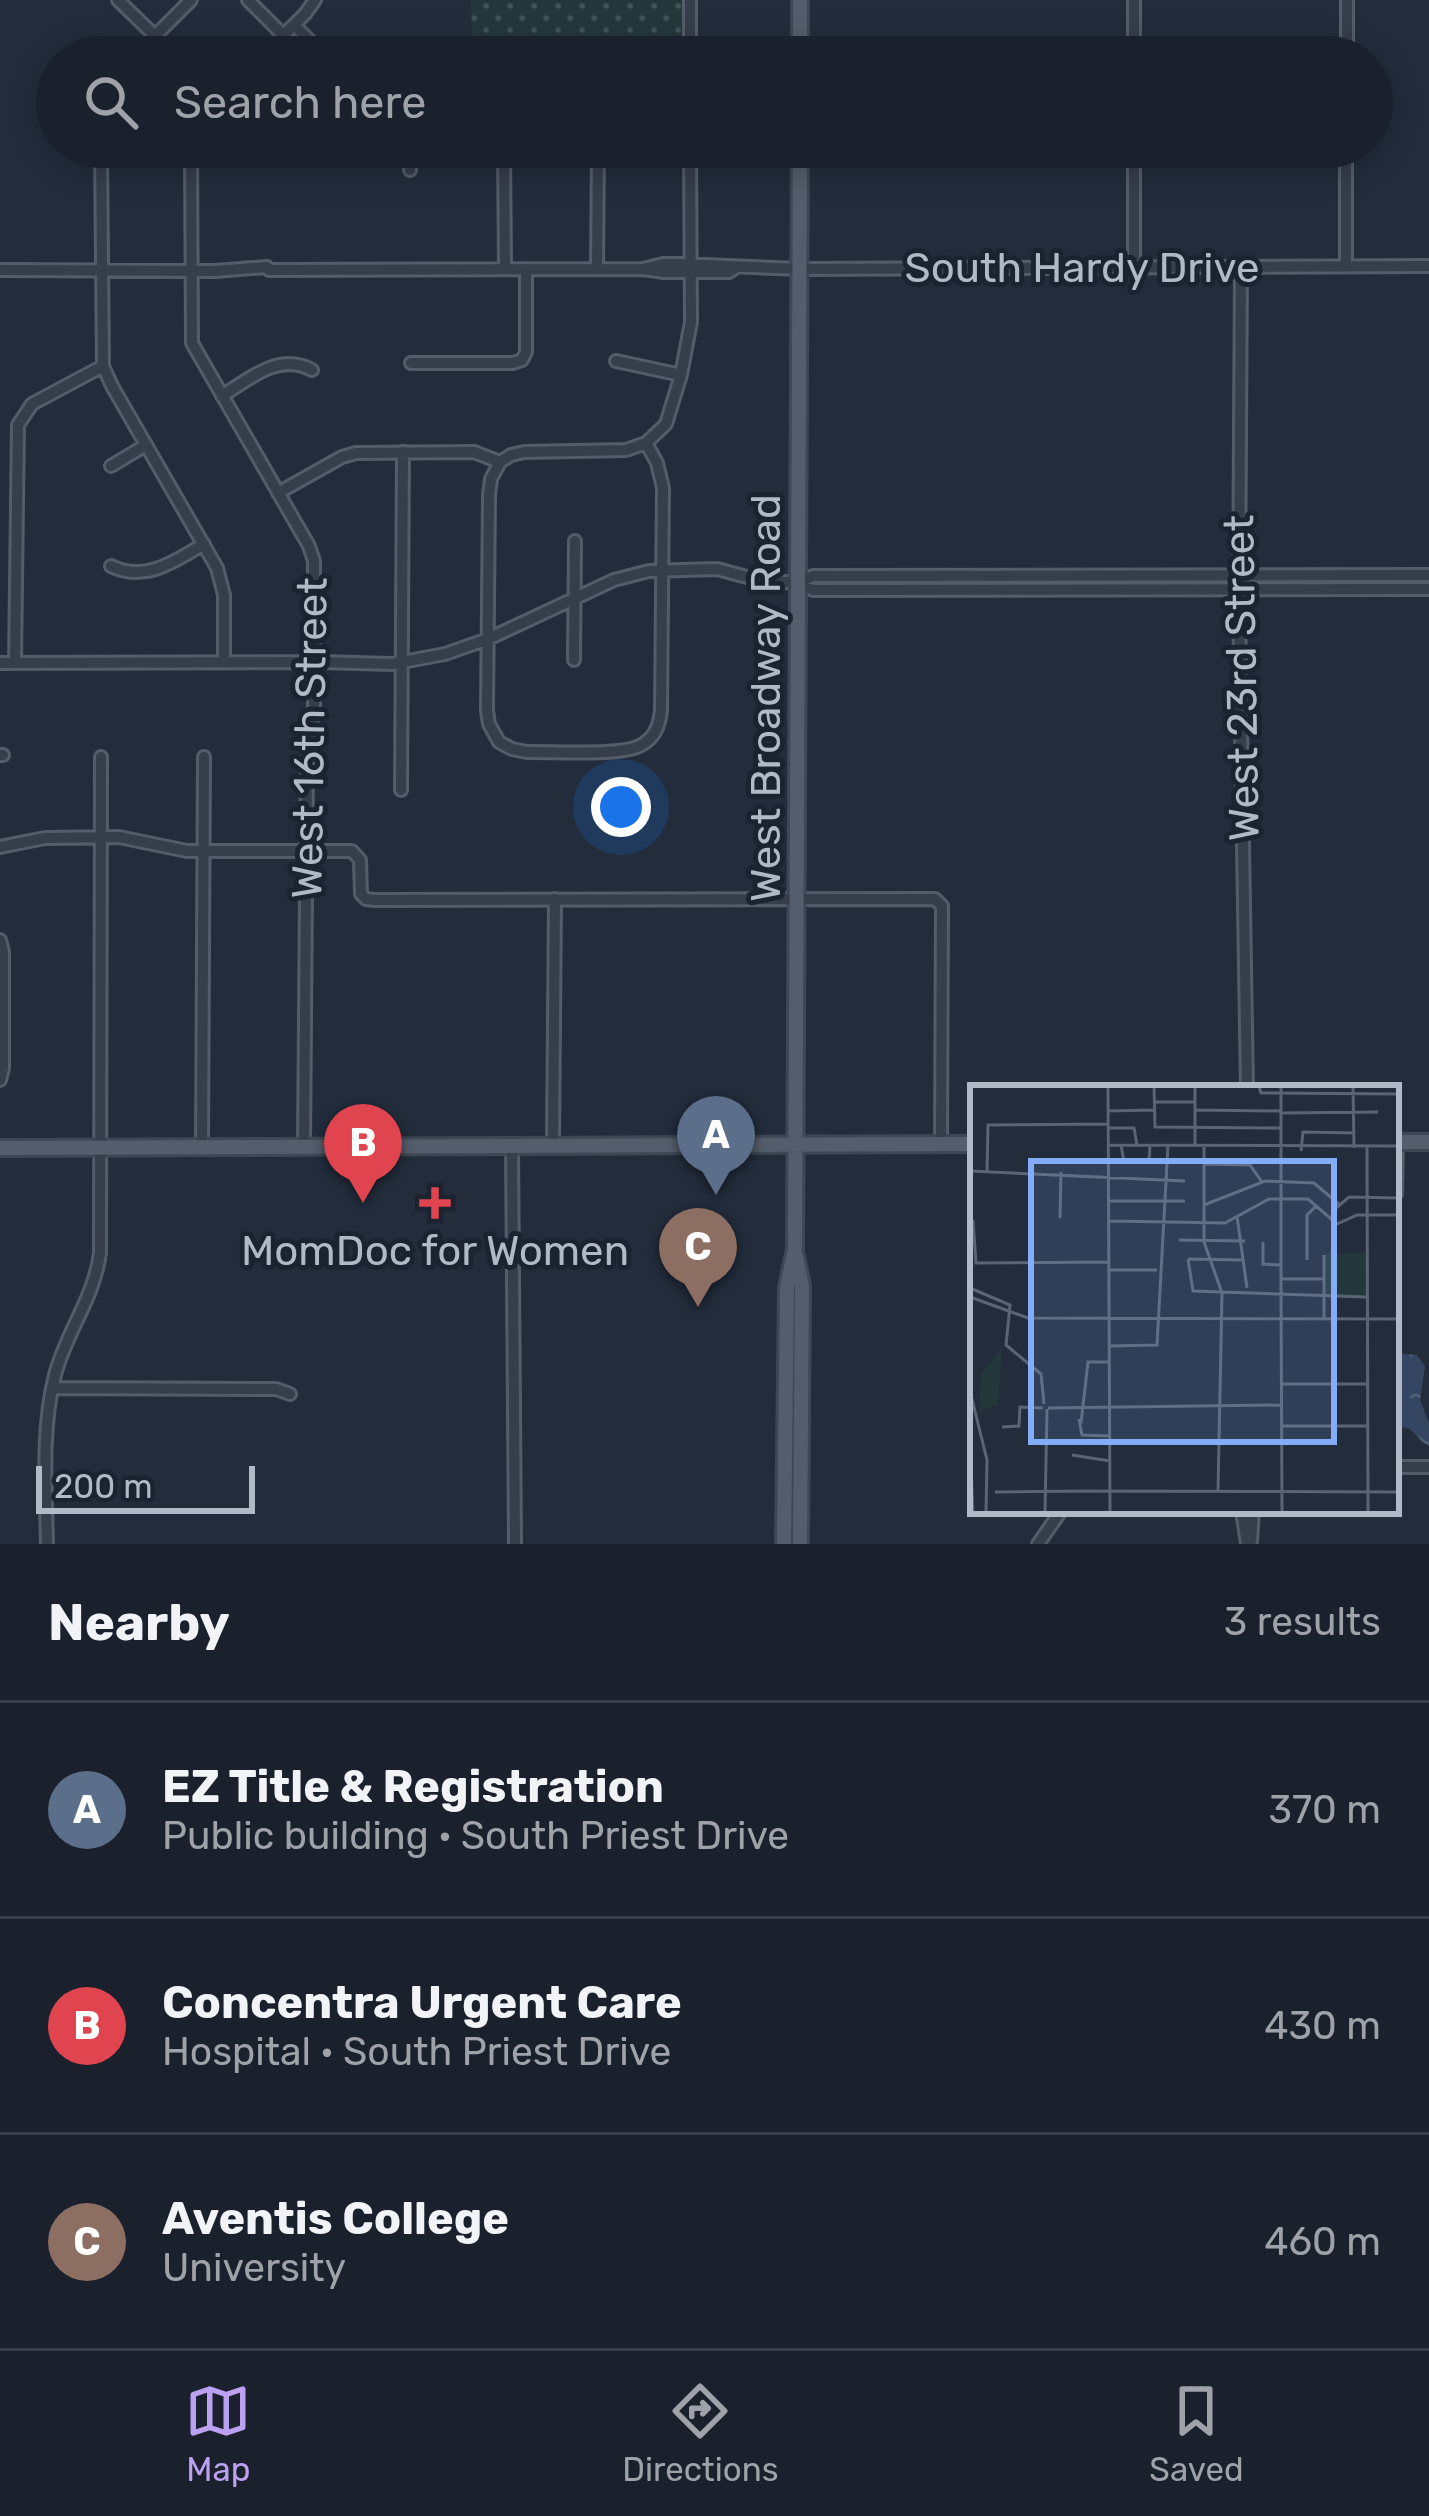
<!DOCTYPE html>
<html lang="en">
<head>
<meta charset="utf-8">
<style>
  :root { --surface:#1a212c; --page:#232934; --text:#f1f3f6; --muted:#9fa3a9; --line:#383e48; --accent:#bca0f2 }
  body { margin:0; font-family:Rubik,sans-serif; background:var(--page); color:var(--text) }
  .scale { position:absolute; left:36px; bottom:30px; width:219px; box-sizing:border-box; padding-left:12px; border:6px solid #b1b9c7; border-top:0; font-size:33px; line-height:42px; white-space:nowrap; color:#b1b9c7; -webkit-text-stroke:9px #1b2330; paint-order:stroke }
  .you { position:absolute; left:621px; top:807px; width:42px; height:42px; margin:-30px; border:9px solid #fff; border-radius:50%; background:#1a73e8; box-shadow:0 0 0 18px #1a73e833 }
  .badge { display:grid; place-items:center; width:78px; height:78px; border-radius:50%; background:var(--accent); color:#fff; font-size:39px; font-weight:700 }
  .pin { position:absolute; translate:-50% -99px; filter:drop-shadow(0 3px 6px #0008) }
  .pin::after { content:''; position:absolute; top:63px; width:42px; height:36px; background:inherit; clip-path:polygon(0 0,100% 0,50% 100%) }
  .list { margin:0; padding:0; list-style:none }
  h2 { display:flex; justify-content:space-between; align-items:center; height:156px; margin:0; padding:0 48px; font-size:51px }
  h2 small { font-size:39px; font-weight:400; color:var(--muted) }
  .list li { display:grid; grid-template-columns:78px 1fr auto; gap:36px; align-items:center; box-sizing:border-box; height:216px; padding:0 48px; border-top:3px solid var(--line) }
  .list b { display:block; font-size:45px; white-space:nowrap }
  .list p { margin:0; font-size:39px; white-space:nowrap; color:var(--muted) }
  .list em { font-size:39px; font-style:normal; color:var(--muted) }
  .icon { flex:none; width:66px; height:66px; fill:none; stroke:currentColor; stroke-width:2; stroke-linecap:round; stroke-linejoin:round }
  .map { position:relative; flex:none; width:1429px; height:1544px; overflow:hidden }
  .search { position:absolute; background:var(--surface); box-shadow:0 6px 30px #0003; left:36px; right:36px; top:36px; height:132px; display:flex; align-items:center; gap:30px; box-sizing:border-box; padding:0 42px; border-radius:66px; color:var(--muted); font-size:45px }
  .sheet { height:804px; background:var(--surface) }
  nav { display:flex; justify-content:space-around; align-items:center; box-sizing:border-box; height:168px; border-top:3px solid var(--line); background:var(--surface); font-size:33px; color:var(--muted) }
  nav a { display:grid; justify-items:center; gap:6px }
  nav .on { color:var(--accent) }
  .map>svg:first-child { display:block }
  .park { fill:url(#park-dots) }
  .water { fill:url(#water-ripples) }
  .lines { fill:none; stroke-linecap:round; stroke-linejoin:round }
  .minor-casing { stroke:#545c69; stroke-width:16 }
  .major-casing { stroke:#3f4754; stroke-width:20 }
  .minor { stroke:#363e4b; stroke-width:10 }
  .major { stroke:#545d6b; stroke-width:14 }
  .health-dot { fill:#e0444e; stroke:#1b2330; stroke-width:4.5 }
  .labels { text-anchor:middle; stroke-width:10; stroke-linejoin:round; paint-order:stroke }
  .street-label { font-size:42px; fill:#b1b9c7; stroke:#1b2330 }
  .poi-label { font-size:42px; fill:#b1b9c7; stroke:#1b2330 }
  .inset-road { fill:none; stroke:#5b6473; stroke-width:3 }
  .view { fill:#84adf9; fill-opacity:0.15; stroke:#84adf9; stroke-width:6 }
  .inset-edge { fill:none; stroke:#b1b9c7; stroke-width:6 }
</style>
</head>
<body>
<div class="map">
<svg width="1429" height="1544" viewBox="0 0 1429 1544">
  <defs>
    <pattern id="park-dots" width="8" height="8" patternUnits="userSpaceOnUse" patternTransform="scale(3)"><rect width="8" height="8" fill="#24383c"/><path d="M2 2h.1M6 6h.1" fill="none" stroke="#415357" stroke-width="1.8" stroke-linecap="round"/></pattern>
    <pattern id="water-ripples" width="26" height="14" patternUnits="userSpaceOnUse" patternTransform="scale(3)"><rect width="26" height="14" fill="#354663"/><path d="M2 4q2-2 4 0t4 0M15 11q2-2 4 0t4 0" fill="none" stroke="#505f78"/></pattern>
  </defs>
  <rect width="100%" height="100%" fill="#222c3b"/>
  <path class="park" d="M471 0H684V42L680 45H472Z"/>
  <path class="water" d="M1396 1353 1417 1355 1425 1366 1420 1400 1429 1423V1446C1414 1439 1415 1424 1396 1428Z"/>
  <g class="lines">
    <defs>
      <path id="minor" d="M118 0 155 36
        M248 0 283 35
        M1134 0V57
        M294 25 310 41
        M475 50 800 49
        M134 57 191 0
        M261 57 305 14 315 0
        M690 57V0
        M1347 57V0
        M101 147 103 366 112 386 217 568 224 595V662
        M191 147 192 343 309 546 314 561V707L307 765 304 1146
        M410 147V170
        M504 147 505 269
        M1134 147V267
        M1346 266V147
        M1241 268 1239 600 1247 1088
        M597 269 598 147
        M643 269 663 264H682L800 269 1429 266
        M0 270 215 271 267 267 269 270 643 269 664 272H729L735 268
        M616 361 681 375
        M411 363H513L522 360 526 352V269
        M222 396C249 379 279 352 312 370
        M111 466 146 445
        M278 493 342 457 356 453 474 452 500 462 511 455 524 452 626 450 646 443 666 424 681 375 691 322 690 147
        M111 566C145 583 175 561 204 544
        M798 583 813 576 1429 575
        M574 660 575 541
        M0 663 321 662 392 664 445 654 488 639 614 580 649 571 717 569 758 580 798 583 813 590 1429 589
        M15 663 18 425 32 404 103 366
        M499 742 512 749 527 752C552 751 625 757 643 744 656 736 659 725 661 711L663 488 657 463 646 443
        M499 742 489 724 487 710 489 495 491 479 500 462
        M0 755H3
        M401 790 403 452
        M0 847 45 838 119 837 187 851H352L360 860 361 894 366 899 374 900 935 899 942 906 941 1144
        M0 940 3 952V1068L0 1080
        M512 1144 515 1544
        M553 1144 555 899
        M202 1147 204 757
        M1396 1194 1397 1142
        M52 1388 276 1389 290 1394
        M1396 1467H1429
        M1242 1511 1247 1544
        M1251 1541 1253 1511
        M47 1544C46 1488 41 1430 55 1375 66 1332 94 1299 100 1253L101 757
        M1038 1544 1061 1511"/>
      <path id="major" d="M800 57V0
        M1396 1142H1429
        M0 1148 973 1144
        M796 1256 802 1286 800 1544
        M784 1544 787 1287 795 1249 800 147"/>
    </defs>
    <use href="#minor" class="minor-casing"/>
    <use href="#major" class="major-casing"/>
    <use href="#minor" class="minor"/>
    <use href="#major" class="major"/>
  </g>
  <path class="health-dot" d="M429 1185h12v12h12v12h-12v12h-12v-12h-12v-12h12z"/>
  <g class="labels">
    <g class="street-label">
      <text x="1082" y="282">South Hardy Drive</text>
      <text transform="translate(1241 678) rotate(-91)" y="15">West 23rd Street</text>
      <text transform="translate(765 698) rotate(-90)" y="15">West Broadway Road</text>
      <text transform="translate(309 738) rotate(-89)" y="15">West 16th Street</text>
    </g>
    <g class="poi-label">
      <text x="435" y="1265">MomDoc for Women</text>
    </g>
  </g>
  <g transform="translate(970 1085)">
    <rect width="429" height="429" fill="#222c3b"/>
    <path d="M32 262 28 319 9 326 11 290Z" fill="#24383c"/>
    <path d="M355 169H396V211H355Z" fill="#24383c"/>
    <path class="inset-road" d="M138 1 140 428M184 1 185 42 311 43M225 1V60M289 1 291 8 429 9M311 1V204M383 1 384 63M184 17H225M225 25 311 26M138 26 184 25M311 28 408 27M138 43H164L167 60M138 60 429 61M151 60 154 77 179 76 180 60M234 60V157L252 208 248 406M397 61 398 428M331 66 333 47 383 48M234 79 280 80 292 97M0 86 215 96M17 86 18 40 138 39M139 116H215M234 120 295 96 344 98 370 120M365 124 379 112 429 113M267 131 277 203M90 133 91 87M3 135 6 178 139 177M139 136 255 138 299 114H338L367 139 387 130H429M209 155 275 156M293 157V179L311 180M354 170V234M218 174 223 206 397 212M218 174 273 175M337 175V130L346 121M139 185H187M311 194H354M0 203 40 220 36 260 71 289 74 319M311 203 312 428M0 212 58 233 429 234M139 261 187 260 198 60M312 299H397M0 306 17 375 16 428M78 323 311 320M109 334 112 350 140 351M111 338 118 277H139M312 341H397M32 342 49 341 50 322 73 323M0 359 3 428M102 370 140 376M116 406 429 407M25 407 116 406M75 428 77 324"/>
    <path class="view" d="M61 76H364V357H61Z"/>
    <rect width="429" height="429" class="inset-edge"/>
  </g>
</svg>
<div class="scale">200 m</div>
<div class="you"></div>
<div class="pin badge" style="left:716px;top:1195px;background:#5c6f8a">A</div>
<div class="pin badge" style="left:363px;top:1203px;background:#e0444e">B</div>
<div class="pin badge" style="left:698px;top:1307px;background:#8d6e63">C</div>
<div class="search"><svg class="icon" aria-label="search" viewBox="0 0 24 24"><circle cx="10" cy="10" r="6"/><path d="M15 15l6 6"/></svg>Search here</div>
</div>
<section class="sheet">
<h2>Nearby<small>3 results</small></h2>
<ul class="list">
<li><span class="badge" style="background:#5c6f8a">A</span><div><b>EZ Title &amp; Registration</b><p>Public building · South Priest Drive</p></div><em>370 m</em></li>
<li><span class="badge" style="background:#e0444e">B</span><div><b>Concentra Urgent Care</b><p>Hospital · South Priest Drive</p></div><em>430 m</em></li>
<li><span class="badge" style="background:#8d6e63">C</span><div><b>Aventis College</b><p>University</p></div><em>460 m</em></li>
</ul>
</section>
<nav>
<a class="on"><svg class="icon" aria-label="map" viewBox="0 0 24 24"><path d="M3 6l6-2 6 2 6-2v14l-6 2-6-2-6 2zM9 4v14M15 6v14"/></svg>Map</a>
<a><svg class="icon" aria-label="directions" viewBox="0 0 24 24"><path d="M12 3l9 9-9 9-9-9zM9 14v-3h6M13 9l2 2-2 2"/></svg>Directions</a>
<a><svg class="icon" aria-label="saved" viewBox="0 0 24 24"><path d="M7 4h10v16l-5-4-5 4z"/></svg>Saved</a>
</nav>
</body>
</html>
